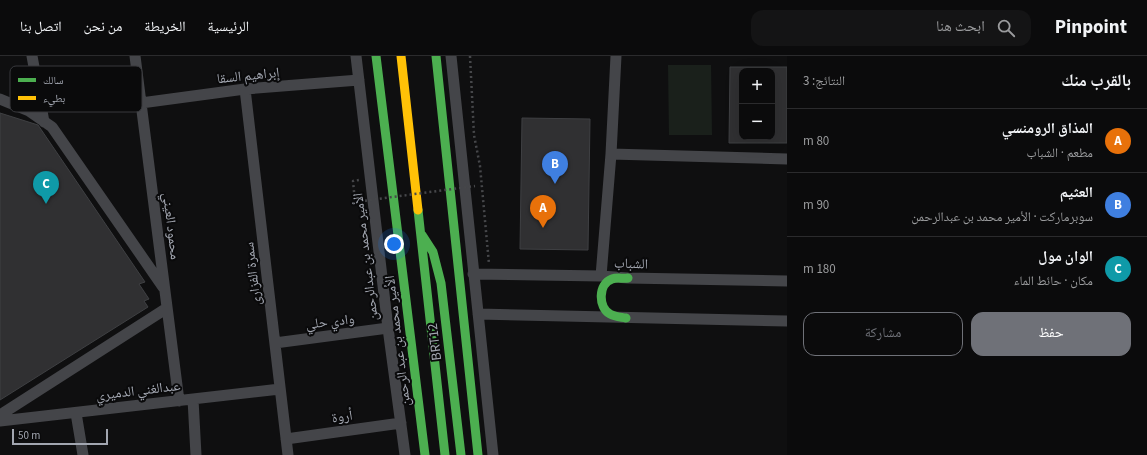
<!DOCTYPE html>
<html lang="ar">
<head>
<meta charset="utf-8">
<style>
  :root { --surface:#0b0b0c; --page:#141415; --text:#f1f3f6; --muted:#9a9b9d; --line:#2b2b2d; --accent:#6f7178 }
  body { margin:0; font-family:"Source Sans 3","Noto Naskh Arabic",sans-serif; background:var(--page); color:var(--text); direction:rtl }
  .controls { position:absolute; right:12px; top:12px; display:grid; overflow:hidden; border-radius:8px; box-shadow:0 4px 16px #0002 }
  .controls button { width:36px; height:36px; display:grid; place-items:center; padding:0; border:0; border-bottom:1px solid var(--line); background:var(--surface); color:var(--text); font:20px sans-serif }
  .scale { position:absolute; left:12px; bottom:10px; width:96px; box-sizing:border-box; padding-left:4px; border:2px solid #a2a6b0; border-top:0; font-size:11px; line-height:14px; white-space:nowrap; color:#a2a6b0; -webkit-text-stroke:3px #0a0a0b; paint-order:stroke }
  .you { position:absolute; left:394px; top:188px; width:14px; height:14px; margin:-10px; border:3px solid #fff; border-radius:50%; background:#1a73e8; box-shadow:0 0 0 6px #1a73e833 }
  .badge { display:grid; place-items:center; width:26px; height:26px; border-radius:50%; background:var(--accent); color:#fff; font-size:13px; font-weight:700 }
  .pin { position:absolute; translate:-50% -33px; filter:drop-shadow(0 1px 2px #0008) }
  .pin::after { content:''; position:absolute; top:21px; width:14px; height:12px; background:inherit; clip-path:polygon(0 0,100% 0,50% 100%) }
  .list { margin:0; padding:0; list-style:none }
  h2 { display:flex; justify-content:space-between; align-items:center; height:52px; margin:0; padding:0 16px; font-size:17px }
  h2 small { font-size:13px; font-weight:400; color:var(--muted) }
  .list li { display:grid; grid-template-columns:26px 1fr auto; gap:12px; align-items:center; box-sizing:border-box; height:64px; padding:0 16px; border-top:1px solid var(--line) }
  .list b { display:block; font-size:15px; white-space:nowrap }
  .list p { margin:0; font-size:13px; white-space:nowrap; color:var(--muted) }
  .list em { font-size:13px; font-style:normal; color:var(--muted) }
  .actions { display:flex; gap:8px; padding:12px 16px }
  .actions a { flex:1; padding:9px 0; border:1px solid var(--accent); border-radius:12px; text-align:center; font-size:14px; color:var(--accent) }
  .actions .main { background:var(--accent); color:#fff }
  .icon { flex:none; width:22px; height:22px; fill:none; stroke:currentColor; stroke-width:2; stroke-linecap:round; stroke-linejoin:round }
  .map { position:relative; flex:none; width:787px; height:399px; overflow:hidden; direction:ltr }
  header { display:flex; align-items:center; gap:24px; box-sizing:border-box; height:56px; padding:0 20px; background:var(--surface); border-bottom:1px solid var(--line) }
  header strong { font-size:19px }
  nav { display:flex; gap:22px; margin-inline-start:auto; font-size:14px }
  .search { width:280px; height:36px; background:var(--page); display:flex; align-items:center; gap:10px; box-sizing:border-box; padding:0 14px; border-radius:12px; color:var(--muted); font-size:15px }
  main { display:flex }
  aside { flex:1; background:var(--surface) }
  .map>svg:first-child { display:block }
  .green { fill:#1a201b }
  .building { fill:#303032; stroke:#3f4043; fill-rule:evenodd }
  .lines { fill:none; stroke-linecap:round; stroke-linejoin:round }
  .path { stroke:#46474a; stroke-width:2.5; stroke-dasharray:2 3; stroke-linecap:butt }
  .street { stroke:#444549; stroke-width:11 }
  .fast { stroke:#4caf50; stroke-width:9 }
  .slow { stroke:#ffc107; stroke-width:9 }
  .path-bridge { stroke:#46474a; stroke-width:2.5; stroke-dasharray:2 3; stroke-linecap:butt }
  .labels { text-anchor:middle; stroke-width:4; stroke-linejoin:round; paint-order:stroke }
  .street-label { font-size:14px; fill:#a2a6b0; stroke:#0a0a0b }
  .key { fill:#0a0a0b; stroke:#38393d; stroke-width:1 }
  .key-label { font-size:11px; fill:#a2a6b0 }
</style>
</head>
<body>
<header>
<strong>Pinpoint</strong>
<div class="search"><svg class="icon" aria-label="search" viewBox="0 0 24 24"><circle cx="10" cy="10" r="6"/><path d="M15 15l6 6"/></svg>ابحث هنا</div>
<nav><a>الرئيسية</a><a>الخريطة</a><a>من نحن</a><a>اتصل بنا</a></nav>
</header>
<main>
<aside>
<h2>بالقرب منك<small>النتائج: 3</small></h2>
<ul class="list">
<li><span class="badge" style="background:#e8710a">A</span><div><b>المذاق الرومنسي</b><p>مطعم · الشباب</p></div><em>80 m</em></li>
<li><span class="badge" style="background:#3f7fe0">B</span><div><b>العثيم</b><p>سوبرماركت · الأمير محمد بن عبدالرحمن</p></div><em>90 m</em></li>
<li><span class="badge" style="background:#0f9aa8">C</span><div><b>الوان مول</b><p>مكان · حائط الماء</p></div><em>180 m</em></li>
</ul>
<div class="actions"><a class="main">حفظ</a><a>مشاركة</a></div>
</aside>
<div class="map">
<svg width="787" height="399" viewBox="0 0 787 399">
  <rect width="100%" height="100%" fill="#0f0f10"/>
  <path class="green" d="M668 9H711L712 79H669Z"/>
  <path class="building" d="M730 11H787V87H729ZM742 15H772V81H742Z
    M0 57 38 69 145 226 139 228 149 243 144 245 148 251 0 344Z
    M522 62 590 63 588 194 520 193Z"/>
  <g class="lines">
    <path class="path" d="M470 0 474 79 480 110 489 208
      M355 146 353 125 359 124"/>
    <path class="street" d="M32 0 44 66
      M135 0 179 345
      M356 0 388 272 405 399
      M451 0 493 399
      M245 33 288 399
      M0 43 29 55 52 71 163 231
      M141 47 245 33 359 24
      M611 98 787 103
      M473 218 601 220 628 222 787 225
      M601 220 611 98 616 0
      M478 258 787 265
      M275 287 388 272
      M193 343 196 399
      M76 357 83 399
      M0 359 167 252
      M0 365 280 333
      M286 383 401 367"/>
    <path class="fast" d="M376 0 425 399
      M436 0 478 399
      M418 154 445 399
      M422 179 433 196 441 227 461 399
      M626 262C621 261 615 261 610 258 598 251 598 228 612 223 617 221 623 223 628 222"/>
    <path class="slow" d="M401 0 418 154"/>
    <path class="path-bridge" d="M355 146 475 130"/>
  </g>
  <g class="labels">
    <g class="street-label">
      <text transform="translate(248 19) rotate(-6)" y="5">إبراهيم السقا</text>
      <text transform="translate(172 170) rotate(83)" y="5">محمود العيني</text>
      <text transform="translate(365 201) rotate(-97)" y="5">الأمير محمد بن عبدالرحمن</text>
      <text transform="translate(631 207) rotate(2)" y="5">الشباب</text>
      <text transform="translate(252 218) rotate(-97)" y="5">سمرة الفزارى</text>
      <text transform="translate(330 265) rotate(-7)" y="5">وادي حلي</text>
      <text transform="translate(397 285) rotate(-97)" y="5">الأمير محمد بن عبد الرحمن</text>
      <text transform="translate(434 286) rotate(-97)" y="5">BRT12</text>
      <text transform="translate(138 334) rotate(-7)" y="5">عبدالغني الدميري</text>
      <text transform="translate(342 360) rotate(-8)" y="5">أروة</text>
    </g>
  </g>
  <rect x="10" y="10" width="132" height="46" rx="6" class="key"/>
  <rect x="18" y="22" width="18" height="4" fill="#4caf50"/>
  <rect x="18" y="40" width="18" height="4" fill="#ffc107"/>
  <g class="key-label">
    <text x="43" y="28">سالك</text>
    <text x="43" y="46">بطيء</text>
  </g>
</svg>
<div class="controls">
<button>+</button>
<button>−</button>
</div>
<div class="scale">50 m</div>
<div class="you"></div>
<div class="pin badge" style="left:543px;top:172px;background:#e8710a">A</div>
<div class="pin badge" style="left:555px;top:128px;background:#3f7fe0">B</div>
<div class="pin badge" style="left:46px;top:148px;background:#0f9aa8">C</div>
</div>
</main>
</body>
</html>
